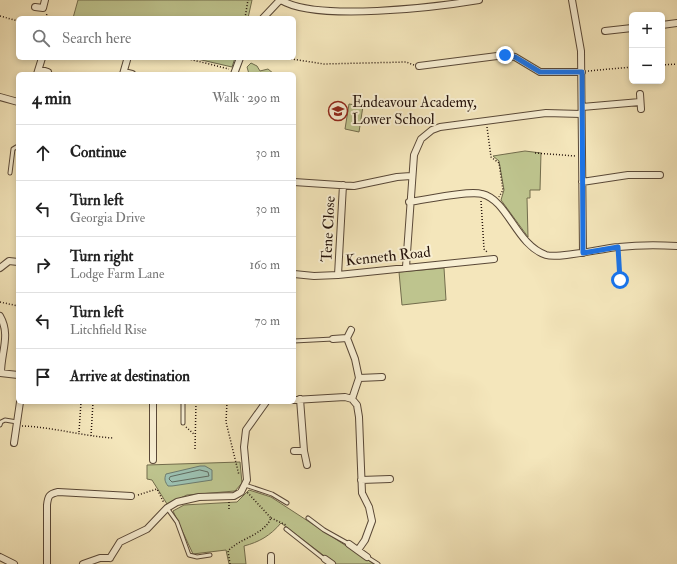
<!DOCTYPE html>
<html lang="en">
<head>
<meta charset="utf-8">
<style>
  :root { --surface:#fff; --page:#f2f2f2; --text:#222; --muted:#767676; --line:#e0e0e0 }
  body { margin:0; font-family:"IM FELL Double Pica",serif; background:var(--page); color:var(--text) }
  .controls { position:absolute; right:12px; top:12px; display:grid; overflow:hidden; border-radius:6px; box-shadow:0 2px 6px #0003 }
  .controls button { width:36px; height:36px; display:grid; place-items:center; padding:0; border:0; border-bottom:1px solid var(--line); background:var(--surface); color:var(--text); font:20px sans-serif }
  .stop { position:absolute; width:12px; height:12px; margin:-9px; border:3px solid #1a73e8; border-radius:50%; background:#fff }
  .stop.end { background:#1a73e8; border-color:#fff; box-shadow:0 1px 4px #0008 }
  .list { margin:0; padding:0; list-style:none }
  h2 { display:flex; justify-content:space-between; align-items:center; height:52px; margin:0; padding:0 16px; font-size:17px }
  h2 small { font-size:13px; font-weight:400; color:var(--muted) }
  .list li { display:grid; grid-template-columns:26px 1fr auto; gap:12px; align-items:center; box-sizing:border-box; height:56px; padding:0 16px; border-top:1px solid var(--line) }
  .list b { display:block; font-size:15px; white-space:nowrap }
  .list p { margin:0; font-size:13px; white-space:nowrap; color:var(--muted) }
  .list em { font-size:13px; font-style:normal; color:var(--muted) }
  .icon { flex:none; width:22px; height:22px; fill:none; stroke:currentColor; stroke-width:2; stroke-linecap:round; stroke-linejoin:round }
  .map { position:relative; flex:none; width:677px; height:564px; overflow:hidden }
  .search { position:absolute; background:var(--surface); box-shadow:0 2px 6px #0003; left:16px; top:16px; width:280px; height:44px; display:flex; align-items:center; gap:10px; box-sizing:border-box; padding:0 14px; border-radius:6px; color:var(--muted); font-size:15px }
  .panel { position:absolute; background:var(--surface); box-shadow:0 2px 6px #0003; left:16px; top:72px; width:280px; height:332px; border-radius:6px }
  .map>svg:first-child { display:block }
  .green { fill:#bec48e; stroke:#726c4c }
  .water { fill:#9cc0b0; stroke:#6c7b6e }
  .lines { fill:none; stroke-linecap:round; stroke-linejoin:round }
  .shore { stroke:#606a5e; stroke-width:1 }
  .lane-casing { stroke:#594837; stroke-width:5 }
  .street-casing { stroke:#594837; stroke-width:8 }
  .path { stroke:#25130b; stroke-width:1.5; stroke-dasharray:1 2; stroke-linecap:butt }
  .lane { stroke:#f8efd3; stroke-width:3 }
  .street { stroke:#f8efd3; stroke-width:6 }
  .route { stroke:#1a73e8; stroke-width:5 }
  .labels { text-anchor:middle; stroke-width:4; stroke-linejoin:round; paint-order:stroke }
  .poi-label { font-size:15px; fill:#25130b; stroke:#f8efd3; text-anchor:start }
  .street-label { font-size:15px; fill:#25130b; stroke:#f8efd3 }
</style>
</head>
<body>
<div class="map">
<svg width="677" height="564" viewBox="0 0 677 564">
  <rect width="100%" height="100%" fill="#f4e6bb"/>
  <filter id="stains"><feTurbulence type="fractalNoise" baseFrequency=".005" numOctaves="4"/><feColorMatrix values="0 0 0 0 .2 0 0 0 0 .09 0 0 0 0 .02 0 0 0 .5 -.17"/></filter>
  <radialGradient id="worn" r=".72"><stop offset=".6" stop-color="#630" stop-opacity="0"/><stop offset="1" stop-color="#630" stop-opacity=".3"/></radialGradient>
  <path class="green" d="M78 0H252L248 18H73Z
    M193 58H235L232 67Z
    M251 63 257 66 260 71 268 69 274 74H249L247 67Z
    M349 104 363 106 359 132 345 129Z
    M525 151 541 153 540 190H530V198H527L528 237 501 200 504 190 499 161 493 156Z
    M444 268 446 300 402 305 399 272Z
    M240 462 242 483 235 491 187 495 167 504 152 480 147 479V465Z
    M249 490 271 497 374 564H335L281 523C270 536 259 542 244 546L246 564H229L226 550 193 554 173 511 184 505 237 502Z"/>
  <path class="water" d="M200 466H205L212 470V480L172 486H168C165 482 164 479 166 474Z"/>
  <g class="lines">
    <path class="shore" d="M200 470 208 472 209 476 172 482 169 479 170 477Z"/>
    <defs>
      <path id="lane" d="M10 173 13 149 18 146
        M294 341 333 339
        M183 402V423
        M0 425 1 422 5 420 17 422
        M245 485 272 494 287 503
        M167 508 177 522 189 555 197 557 210 555
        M308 518 324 530 349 544
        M286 529 324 559
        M367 557 378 564"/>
      <path id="street" d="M281 0C316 22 437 7 479 0
        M572 0 581 51 583 253
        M35 7 43 8 45 0
        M263 18 280 0
        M662 25 677 23
        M605 31 632 28
        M419 66 505 55 515 57 540 72H582
        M39 69 48 72
        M124 72 132 74
        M37 74 42 58
        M123 74 127 60
        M234 74 240 58
        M640 94 641 109
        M0 97 18 102
        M582 107 640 102
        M294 182 354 186 397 177 411 176
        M582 182 628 175H660
        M409 202C425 200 469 190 482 194 508 200 516 245 546 255 559 259 603 248 619 247 638 245 658 245 677 246
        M406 267 414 155 421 139 432 130 440 127 546 113 581 114
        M0 268 9 261 18 262
        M294 274 314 276 338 275 494 259
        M338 275 343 185
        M0 316C11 335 1 352 1 373
        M347 338 351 330
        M333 339 347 338 355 359 359 378 352 399
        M0 373 18 375
        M359 378 382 377
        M300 399 304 451 307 465
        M294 400 345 397 352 399 357 405 359 417 362 493 369 507 372 521 365 540 358 550
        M14 443 20 402
        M294 451H304
        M153 460V402
        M361 480 390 479
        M349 544 367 557
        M271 556V564
        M0 557 14 564
        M110 558 120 542 147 529 167 508 177 502 199 497 234 496 241 492 247 480 244 447 246 430 266 402
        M325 559 332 564
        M47 564V505C48 496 49 494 58 492L131 496
        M83 564 100 558H110"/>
    </defs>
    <use href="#lane" class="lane-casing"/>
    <use href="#street" class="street-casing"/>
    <path class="path" d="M0 16 18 21
      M46 18 47 13
      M245 18 248 0
      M185 58 229 69
      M285 58 324 64 406 62 414 65
      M662 65 677 64
      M588 71 632 67
      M487 127 491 157 499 163 503 190 499 197
      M535 153 576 156
      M481 201 484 249 488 253
      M619 254 620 280
      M0 302 18 306
      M227 402 226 422 239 475
      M22 426C53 427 82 436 113 438
      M186 427 195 435
      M79 432 81 402
      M91 436 93 402
      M195 449 196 402
      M138 495 157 489 164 503
      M229 509V502
      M271 518 286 525
      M230 564 228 551C240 538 264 535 271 518L247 492"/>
    <use href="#lane" class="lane"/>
    <use href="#street" class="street"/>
  </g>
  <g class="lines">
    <path class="route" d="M505 55 515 57 540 72H582L583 253 618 247 620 280"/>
  </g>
  <defs>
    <symbol id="school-ring" viewBox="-11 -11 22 22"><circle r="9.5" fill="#f8efd3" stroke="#8f2418" stroke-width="1.5"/><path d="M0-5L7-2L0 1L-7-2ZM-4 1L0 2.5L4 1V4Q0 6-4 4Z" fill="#8f2418"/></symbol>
  </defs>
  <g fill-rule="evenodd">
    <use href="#school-ring" x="327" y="100" width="22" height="22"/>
  </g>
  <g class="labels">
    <g class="poi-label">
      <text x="352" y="107">Endeavour Academy,<tspan x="352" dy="17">Lower School</tspan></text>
    </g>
    <g class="street-label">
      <text transform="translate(328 229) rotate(-87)" y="5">Tene Close</text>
      <text transform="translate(388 256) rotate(-6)" y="5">Kenneth Road</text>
    </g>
  </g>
  <rect width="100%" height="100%" filter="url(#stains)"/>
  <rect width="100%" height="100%" fill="url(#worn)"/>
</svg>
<div class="controls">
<button>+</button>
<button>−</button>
</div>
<div class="stop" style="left:620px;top:280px"></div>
<div class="stop end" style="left:505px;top:55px"></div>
<div class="search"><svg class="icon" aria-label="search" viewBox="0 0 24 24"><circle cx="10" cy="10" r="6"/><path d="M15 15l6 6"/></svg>Search here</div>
<section class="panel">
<h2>4 min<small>Walk · 290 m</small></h2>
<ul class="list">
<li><svg class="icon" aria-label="ahead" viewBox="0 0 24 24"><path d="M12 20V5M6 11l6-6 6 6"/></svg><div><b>Continue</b></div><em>30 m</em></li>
<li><svg class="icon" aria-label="left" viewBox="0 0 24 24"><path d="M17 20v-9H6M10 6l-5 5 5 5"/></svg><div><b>Turn left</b><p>Georgia Drive</p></div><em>30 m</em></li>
<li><svg class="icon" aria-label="right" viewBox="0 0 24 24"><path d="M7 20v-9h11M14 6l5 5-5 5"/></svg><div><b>Turn right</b><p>Lodge Farm Lane</p></div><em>160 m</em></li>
<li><svg class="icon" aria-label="left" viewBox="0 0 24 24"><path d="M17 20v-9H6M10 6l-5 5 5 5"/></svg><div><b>Turn left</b><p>Litchfield Rise</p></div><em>70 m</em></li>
<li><svg class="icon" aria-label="arrive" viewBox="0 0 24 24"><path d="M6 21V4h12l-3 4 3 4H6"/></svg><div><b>Arrive at destination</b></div></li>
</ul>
</section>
</div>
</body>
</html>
